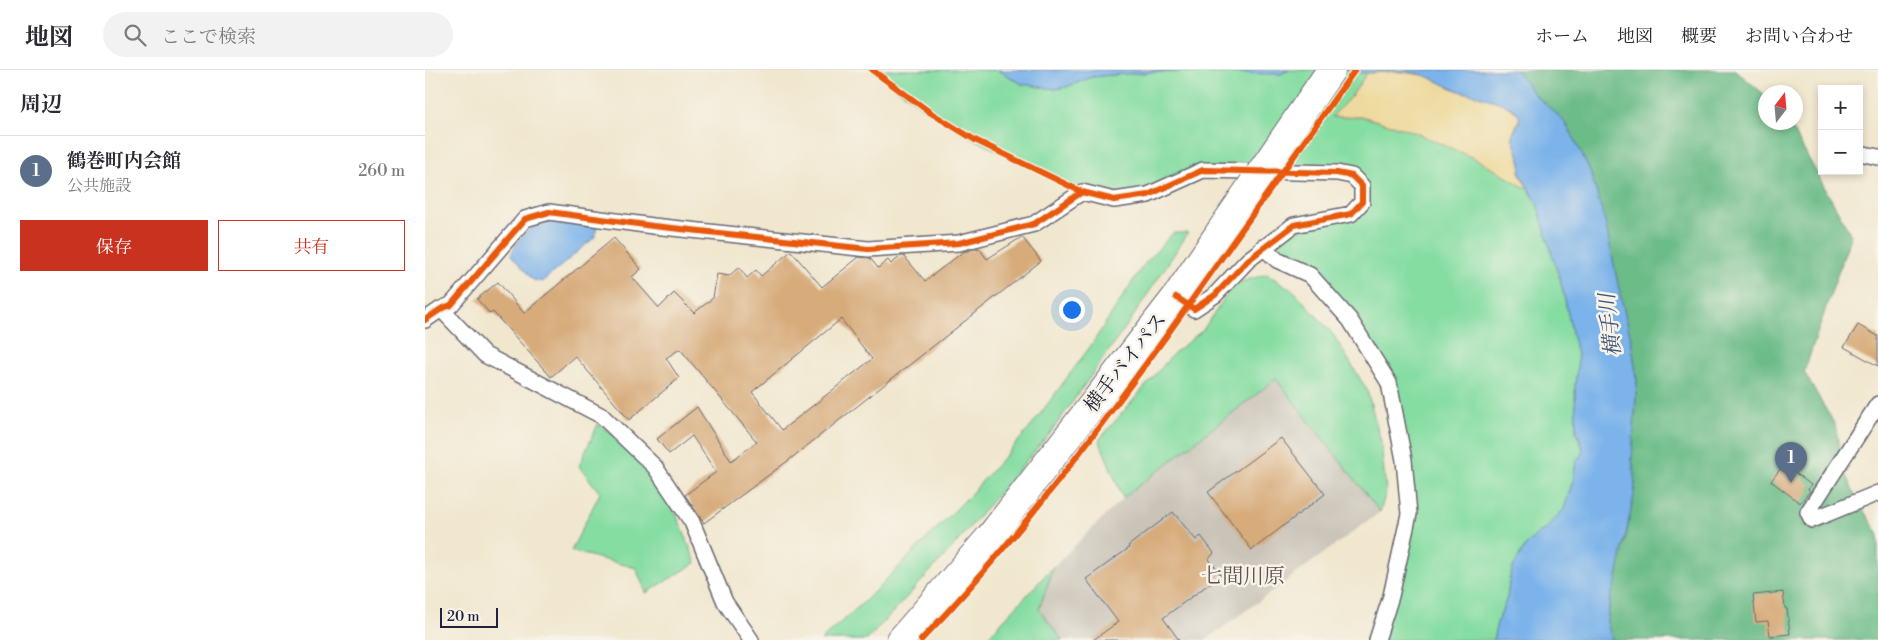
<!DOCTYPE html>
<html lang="ja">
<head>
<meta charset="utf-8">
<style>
  :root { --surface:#fff; --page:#f2f2f3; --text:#2b2b33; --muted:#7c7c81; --line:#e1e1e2; --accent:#c8321e }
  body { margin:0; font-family:"Libre Bodoni","Noto Serif JP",serif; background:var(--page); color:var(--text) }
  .controls { position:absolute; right:15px; top:15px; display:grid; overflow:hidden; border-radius:0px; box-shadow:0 2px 8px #0003 }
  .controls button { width:45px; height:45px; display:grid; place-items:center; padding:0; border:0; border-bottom:1px solid var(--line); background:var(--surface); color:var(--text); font:25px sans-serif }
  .compass { position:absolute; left:1333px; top:15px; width:45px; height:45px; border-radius:50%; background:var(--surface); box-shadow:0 2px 8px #0003; rotate:16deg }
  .scale { position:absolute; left:15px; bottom:12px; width:58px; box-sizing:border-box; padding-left:5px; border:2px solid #22223b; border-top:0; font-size:14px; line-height:18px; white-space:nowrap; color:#22223b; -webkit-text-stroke:4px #f7f3e8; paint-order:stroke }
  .you { position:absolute; left:646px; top:239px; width:18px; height:18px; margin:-12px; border:4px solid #fff; border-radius:50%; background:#1a73e8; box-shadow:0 0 0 8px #1a73e833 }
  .badge { display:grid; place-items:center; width:32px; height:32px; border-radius:50%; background:var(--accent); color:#fff; font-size:16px; font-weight:700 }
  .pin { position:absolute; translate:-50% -41px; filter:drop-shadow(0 1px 2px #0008) }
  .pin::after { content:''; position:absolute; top:26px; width:18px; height:15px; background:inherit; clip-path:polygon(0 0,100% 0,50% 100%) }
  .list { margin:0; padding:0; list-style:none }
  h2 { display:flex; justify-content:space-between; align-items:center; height:65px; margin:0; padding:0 20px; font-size:21px }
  h2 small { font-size:16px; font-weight:400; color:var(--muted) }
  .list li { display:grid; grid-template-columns:32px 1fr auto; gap:15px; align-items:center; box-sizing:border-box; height:70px; padding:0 20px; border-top:1px solid var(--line) }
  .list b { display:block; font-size:19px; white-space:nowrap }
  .list p { margin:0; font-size:16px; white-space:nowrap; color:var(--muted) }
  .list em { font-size:16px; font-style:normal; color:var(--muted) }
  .actions { display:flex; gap:10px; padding:15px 20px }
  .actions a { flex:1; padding:11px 0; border:1px solid var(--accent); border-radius:0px; text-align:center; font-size:18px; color:var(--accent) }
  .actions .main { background:var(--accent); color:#fff }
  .icon { flex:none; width:28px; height:28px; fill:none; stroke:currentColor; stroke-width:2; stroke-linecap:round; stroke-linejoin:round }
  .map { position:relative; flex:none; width:1453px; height:570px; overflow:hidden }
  header { display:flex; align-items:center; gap:30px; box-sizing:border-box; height:70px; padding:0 25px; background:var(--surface); border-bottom:1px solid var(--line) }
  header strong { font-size:24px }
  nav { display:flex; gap:28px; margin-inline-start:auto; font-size:18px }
  .search { width:350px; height:45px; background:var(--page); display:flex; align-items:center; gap:12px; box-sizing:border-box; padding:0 18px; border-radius:28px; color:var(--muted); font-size:19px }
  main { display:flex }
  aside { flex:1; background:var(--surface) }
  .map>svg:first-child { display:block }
  .industrial { fill:#c9c3b8 }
  .green { fill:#85dda2; stroke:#54806e }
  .forest { fill:#6cbc88; stroke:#476f62 }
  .sand { fill:#eeda9e; stroke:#887e6c }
  .water { fill:#7bb3ea; stroke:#4e6a92 }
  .building { fill:#d7ab7a; fill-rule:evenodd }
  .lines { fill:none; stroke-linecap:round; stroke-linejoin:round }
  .street-casing { stroke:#6a676f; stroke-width:18 }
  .highway-casing { stroke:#6a676f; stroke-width:30 }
  .street { stroke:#fff; stroke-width:15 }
  .highway { stroke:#fff; stroke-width:28 }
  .highway-bridge-casing { stroke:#6a676f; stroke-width:30; stroke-linecap:butt }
  .highway-bridge { stroke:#fff; stroke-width:28 }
  .cycleway-casing { stroke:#f7f3e8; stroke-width:9 }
  .cycleway { stroke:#e8590c; stroke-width:6 }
  .labels { text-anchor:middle; stroke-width:5; stroke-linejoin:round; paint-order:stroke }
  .street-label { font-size:20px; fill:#22223b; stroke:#f7f3e8 }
  .water-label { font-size:21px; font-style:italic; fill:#415578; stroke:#f7f3e8 }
  .neighbourhood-label { font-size:21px; fill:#615251; stroke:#f7f3e8 }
</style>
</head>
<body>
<header>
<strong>地図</strong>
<div class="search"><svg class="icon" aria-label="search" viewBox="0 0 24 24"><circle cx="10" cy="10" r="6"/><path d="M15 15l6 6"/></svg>ここで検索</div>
<nav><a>ホーム</a><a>地図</a><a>概要</a><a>お問い合わせ</a></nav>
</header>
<main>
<aside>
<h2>周辺<small></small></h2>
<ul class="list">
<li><span class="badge" style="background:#5c6f8a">1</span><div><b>鶴巻町内会館</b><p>公共施設</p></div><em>260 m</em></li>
</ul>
<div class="actions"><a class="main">保存</a><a>共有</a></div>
</aside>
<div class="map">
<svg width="1453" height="570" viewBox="0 0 1453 570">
  <rect width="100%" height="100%" fill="#f7f3e8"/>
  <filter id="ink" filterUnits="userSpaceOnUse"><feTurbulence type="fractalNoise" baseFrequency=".02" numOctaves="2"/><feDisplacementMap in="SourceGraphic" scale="10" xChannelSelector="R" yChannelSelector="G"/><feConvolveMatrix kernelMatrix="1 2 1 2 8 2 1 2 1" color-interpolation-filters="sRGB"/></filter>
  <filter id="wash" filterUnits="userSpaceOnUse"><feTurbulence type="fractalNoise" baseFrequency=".0096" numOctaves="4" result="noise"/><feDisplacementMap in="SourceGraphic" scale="20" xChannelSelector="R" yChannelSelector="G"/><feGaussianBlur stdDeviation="1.12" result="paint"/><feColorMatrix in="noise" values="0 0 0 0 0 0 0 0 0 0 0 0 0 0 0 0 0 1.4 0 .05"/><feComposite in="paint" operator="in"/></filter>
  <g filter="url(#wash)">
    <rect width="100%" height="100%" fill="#f1e7cf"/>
    <path class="industrial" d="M851 309 955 442 781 570H637L614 539 629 496 698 428Z"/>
    <path class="green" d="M447 0H573L597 14 630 19 641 17 667 7 686 5 733 2 856 4 864 0H921L942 3 928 24 908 47H939L987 61 1051 89 1104 120 1111 131 1123 166 1137 217 1153 289 1150 317 1151 363 1158 379 1157 384 1151 391 1148 411 1139 439 1122 458 1111 465 1102 474 1094 486 1085 507 1082 528 1072 553 1068 570H952L984 444 964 313 885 205 838 177 869 155 926 144 937 132 927 106 778 100 723 125 657 122 550 70 506 43Z
      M748 163H763L705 251 626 362 527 478 442 570H396L441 530 544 426 604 359 665 277 717 197Z
      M842 204 870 222 907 263 942 320 956 372 961 422 955 442 851 309 698 428 674 370 749 283 778 260 809 214Z
      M173 354C182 361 193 366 202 374 238 405 254 450 271 493L221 523 211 498 146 481 175 423 154 396Z
      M629 496 614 539 637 570H560Z"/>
    <path class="forest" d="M1091 0H1310L1340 25V52L1364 53 1426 165 1379 302 1410 355 1421 406 1435 435 1453 463V570H1187L1182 552 1185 530 1202 462 1210 414 1207 388 1212 310 1206 269 1194 219 1179 147 1165 101 1142 55 1109 24Z"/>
    <path class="sand" d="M969 1 1004 6 1031 20 1075 32 1094 44 1095 47 1087 66 1096 93 1095 104 1104 120 1051 89 987 61 939 47H907L928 24 942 3Z"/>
    <path class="water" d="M573 0H864L856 4 733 2 686 5 667 7 641 17 630 19 597 14Z
      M921 0H1091L1109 24 1137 49 1147 64 1165 101 1179 147 1194 219 1206 269 1212 310 1207 388 1210 414 1209 425 1191 512 1185 530 1182 552 1187 570H1068L1072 553 1082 528 1085 507 1088 497 1102 474 1111 465 1122 458 1139 439 1148 411 1151 391 1157 384 1158 379 1151 358 1150 317 1153 289 1137 217 1111 131 1095 104 1096 93 1087 66C1089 60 1097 51 1094 46 1089 32 1045 25 1032 20 1017 15 1005 5 989 3 974 0 959 2 944 3 936 4 928 1 921 0Z
      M137 149 172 154 170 167 117 212 108 210 86 185C94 161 112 152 137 149Z"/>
    <g id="blocks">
      <path class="building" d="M597 167 616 191 364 390 279 453 260 425 291 402 267 366 244 384 232 369 272 337 306 391 332 372 255 279 241 288 254 308 204 350 150 286 126 307 68 242 65 244 52 229 73 212 99 243 189 168 216 199 207 207 234 238 249 223 269 243 288 228 292 204 304 206 314 197 322 208 331 200 336 206 366 181 397 217 434 187 445 188 453 198 463 190 466 194 476 186H479L500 211 538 182 554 178 562 189ZM416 249 447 289 357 360 327 322Z
        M1433 255 1453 266V296L1419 277Z
        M856 368 900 424 827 480 783 422Z
        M1359 394 1386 415 1383 419 1385 421 1375 433 1346 411Z
        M748 442 771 470 776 466 789 483 784 489 796 505 738 548 754 570H668L693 552 661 509 704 478 703 476Z
        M1358 522 1360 538 1362 539 1365 564 1345 566 1343 551 1331 552 1328 525Z"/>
    </g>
  </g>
  <g filter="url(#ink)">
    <use href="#blocks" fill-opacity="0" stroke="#6a676f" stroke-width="1"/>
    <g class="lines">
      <defs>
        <path id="street" d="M1435 83 1453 87
          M838 177 852 190 885 205 925 250 964 313 979 390 984 444 966 526 952 570
          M16 239 60 285 177 346 230 397 267 452 300 532 326 570
          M0 250 16 239 26 235 100 149 124 142 228 156 443 179 534 173 609 154 657 122 689 130 723 125 778 100 912 103 927 106 937 116V132L926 144 869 155 823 190 790 225 769 239 751 227
          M1453 334 1383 442 1387 450 1453 423"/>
        <path id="highway" d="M476 570 565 467 751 227 795 162"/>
      </defs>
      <use href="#street" class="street-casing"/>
      <use href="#highway" class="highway-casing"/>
      <use href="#street" class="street"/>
      <use href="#highway" class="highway"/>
      <defs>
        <path id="highway-bridge" d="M795 162 906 0"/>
      </defs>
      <use href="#highway-bridge" class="highway-bridge-casing"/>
      <use href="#highway-bridge" class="highway-bridge"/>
      <defs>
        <path id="cycleway" d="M447 0 506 43 550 70 657 122 689 130 723 125 778 100 912 103 927 106 937 116V132L926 144 869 155 823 190 790 225 769 239 751 227
          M0 250 16 239 26 235 100 149 124 142 228 156 443 179 534 173 609 154 657 122
          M496 570C587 476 665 371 742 265 805 177 867 88 930 0"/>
      </defs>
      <use href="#cycleway" class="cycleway-casing"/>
      <use href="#cycleway" class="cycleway"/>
    </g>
  </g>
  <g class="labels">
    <g class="street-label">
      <text transform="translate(700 292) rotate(-52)" y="7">横手バイパス</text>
    </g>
    <g class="water-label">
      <text transform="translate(1185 255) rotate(-96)" y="7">横手川</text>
    </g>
    <g class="neighbourhood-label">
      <text x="818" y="513">七間川原</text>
    </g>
  </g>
</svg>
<div class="controls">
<button>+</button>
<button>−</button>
</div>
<svg class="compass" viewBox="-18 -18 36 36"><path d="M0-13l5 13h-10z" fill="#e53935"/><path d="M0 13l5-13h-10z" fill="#7c7c81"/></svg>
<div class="scale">20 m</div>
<div class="you"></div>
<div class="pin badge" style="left:1366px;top:413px;background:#5c6f8a">1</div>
</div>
</main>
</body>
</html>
